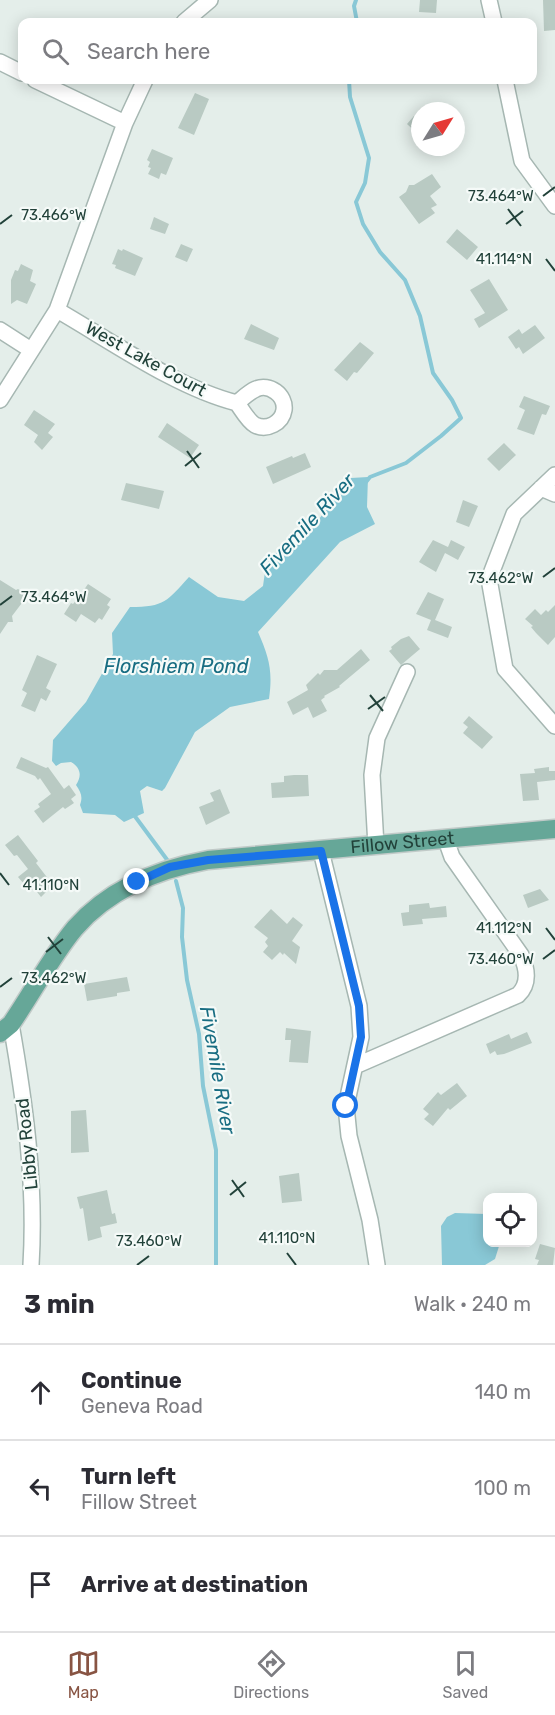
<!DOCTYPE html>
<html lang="en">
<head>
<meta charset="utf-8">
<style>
  :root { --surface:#fff; --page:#f2f2f3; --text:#2b2b33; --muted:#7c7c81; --line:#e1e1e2; --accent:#885443 }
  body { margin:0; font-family:Rubik,sans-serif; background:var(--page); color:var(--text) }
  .controls { position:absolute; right:18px; bottom:18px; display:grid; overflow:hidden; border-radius:12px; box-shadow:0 3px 15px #0003 }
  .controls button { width:54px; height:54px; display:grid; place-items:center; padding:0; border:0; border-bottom:2px solid var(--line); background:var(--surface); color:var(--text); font:30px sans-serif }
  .compass { position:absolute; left:411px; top:102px; width:54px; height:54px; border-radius:50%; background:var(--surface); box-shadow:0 3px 15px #0003; rotate:53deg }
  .stop { position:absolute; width:18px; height:18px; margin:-14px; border:4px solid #1a73e8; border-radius:50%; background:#fff }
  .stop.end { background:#1a73e8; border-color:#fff; box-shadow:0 2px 6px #0008 }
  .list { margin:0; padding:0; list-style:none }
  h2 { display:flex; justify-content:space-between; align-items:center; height:78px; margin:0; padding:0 24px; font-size:26px }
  h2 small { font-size:20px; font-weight:400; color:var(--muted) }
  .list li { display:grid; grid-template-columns:39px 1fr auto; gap:18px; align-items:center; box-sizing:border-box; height:96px; padding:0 24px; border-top:2px solid var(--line) }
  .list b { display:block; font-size:22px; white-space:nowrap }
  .list p { margin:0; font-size:20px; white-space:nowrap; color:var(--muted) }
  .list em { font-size:20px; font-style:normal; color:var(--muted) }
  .icon { flex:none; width:33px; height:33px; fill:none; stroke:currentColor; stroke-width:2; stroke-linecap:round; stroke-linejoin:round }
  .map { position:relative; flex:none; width:555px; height:1265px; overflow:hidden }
  .search { position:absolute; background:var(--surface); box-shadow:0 3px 15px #0003; left:18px; right:18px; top:18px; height:66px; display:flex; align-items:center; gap:15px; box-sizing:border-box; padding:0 21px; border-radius:12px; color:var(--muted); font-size:22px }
  .sheet { height:366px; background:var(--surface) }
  nav { display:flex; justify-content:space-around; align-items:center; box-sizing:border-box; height:84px; border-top:2px solid var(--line); background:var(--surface); font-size:16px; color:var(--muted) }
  nav a { display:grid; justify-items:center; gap:3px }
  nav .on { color:var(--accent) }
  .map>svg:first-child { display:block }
  .water { fill:#89c8d6 }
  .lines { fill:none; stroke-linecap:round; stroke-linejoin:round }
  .stream { stroke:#89c8d6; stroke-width:4 }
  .building { fill:#b9cac3 }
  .minor-casing { stroke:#a6b7b2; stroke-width:18 }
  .major-casing { stroke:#c1cac8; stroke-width:21 }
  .minor { stroke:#fff; stroke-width:15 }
  .major { stroke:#66a798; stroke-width:18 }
  .route { stroke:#1a73e8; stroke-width:8 }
  .ticks { fill:none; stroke:#22423a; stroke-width:2 }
  .labels { text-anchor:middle; stroke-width:4.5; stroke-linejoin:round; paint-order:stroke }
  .street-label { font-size:18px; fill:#22423a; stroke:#f5faf8 }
  .water-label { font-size:20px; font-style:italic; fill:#186d82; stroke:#f5faf8 }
  .ticks-label { font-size:15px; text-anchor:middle; fill:#22423a; stroke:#f5faf8; stroke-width:4.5; stroke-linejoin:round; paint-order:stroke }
</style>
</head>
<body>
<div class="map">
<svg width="555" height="1265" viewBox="0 0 555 1265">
  <rect width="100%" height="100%" fill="#e4eeea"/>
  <path class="water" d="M368 477 367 507 375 524 340 542 258 632C269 657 273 671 269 699L230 707 195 732 165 788 162 791 147 786 140 791 144 813 124 822 115 815 83 813 80 805C83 797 81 792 76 785 82 776 81 768 71 762L61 763 56 766 52 761 53 740 86 702 113 654 112 633 130 607C165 607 167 601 189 577L218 597 244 601 263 586 266 565 274 554 301 542 351 478Z
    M455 1213 487 1214 488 1242 500 1243 495 1259 485 1265H442L441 1226 447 1217Z"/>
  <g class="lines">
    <path class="stream" d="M356 0 354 6 357 22
      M349 80 350 97 369 158 365 183 356 202 363 224 380 252 405 280 420 316 433 373 452 400 461 418 441 436 406 463 370 477 366 482
      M134 815 168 861
      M176 881 183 908 182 937 187 980 199 1034 203 1086 216 1150V1265"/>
  </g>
  <path class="building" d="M420 0H437L436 13 419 12Z
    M543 0H555V30L544 31Z
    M195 93 209 99 194 135 178 128Z
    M420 109V136L407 124Z
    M152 149 173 158 166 175 161 173 159 179 148 174 151 168 148 167 150 162 147 160Z
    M432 174 441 187 430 196 437 205 431 208 435 213 419 224 399 197 406 192 409 185H414Z
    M154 217 169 224 165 234 150 229Z
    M457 229 478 247 467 260 446 242Z
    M181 244 193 249 187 262 175 257Z
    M118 249 122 251 123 249 143 258 135 276 115 268 116 265 112 264Z
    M21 264 33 270 30 281 36 284 27 304 17 300 11 304V280L15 270 18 271Z
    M489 279 508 310 479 328 474 319 485 313 470 290Z
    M251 324 279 338 274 350 244 339Z
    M535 325 545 338 523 354 519 347 516 349 508 337 519 329 522 334Z
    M360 342 374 353 357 373 354 372 347 381 334 370Z
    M524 396 550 406 546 415 542 414 534 435 517 429 525 410 519 407Z
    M34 410 55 424 48 433 53 437 42 450 34 442 38 435 24 425Z
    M167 423 199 445 190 458 158 437Z
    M504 443 516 455 499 471 487 459Z
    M305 453 311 467 273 484 266 467 292 456 293 458Z
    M126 483 164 491 159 509 121 500Z
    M463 500 478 506 469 527 456 522Z
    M433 540 448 547 451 540 465 547 458 560 445 553 436 572 419 562Z
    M0 580 16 590 18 589 28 595 12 616 13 622H8L0 634Z
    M88 584 111 599 107 605 110 607 102 620 99 618 95 623 81 614 76 622 64 614 71 603 73 604 79 597Z
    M428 592 444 599 435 620 452 627 448 638 427 630 431 620 416 614Z
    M555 605V637L548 645 536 633 531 627 533 626 525 619 535 609 541 615 546 610 548 612Z
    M409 636 420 649 401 665 389 651 392 649 391 647 401 639Z
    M361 649 370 660 339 686 340 687 324 696 325 697 321 700 327 711 313 718 308 707 293 715 287 702 308 690 306 685 318 673 320 675 324 670H337Z
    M37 655 57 664 46 688 51 691 46 701 41 698 35 712 21 706 27 693 22 690Z
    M469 716 493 737 482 749 463 733 468 727 463 723Z
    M21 757 46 768 48 767 64 789 69 785 76 795 71 799 74 803 65 809 63 807 43 823 34 811 40 807 38 804 51 794 40 778 38 780 35 776 16 768Z
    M549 767V771H555V780L537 782 539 800 523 801 520 774 535 773 534 769Z
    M294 775H308L309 796 272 798 271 783 284 782V776Z
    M220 789 230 813 206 825 199 807 214 801 210 793Z
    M18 835 38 861 36 863 53 885 41 897 34 888 30 891 18 877 28 869 17 855 14 856 5 845Z
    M540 889 549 900 528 908 523 895Z
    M429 903 430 908 446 906 447 917 422 919 423 924 403 926 401 913 409 912V905Z
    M271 909 287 924 293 917 303 925 292 941 300 947 296 964 284 953 283 955 280 952 272 960 263 952 268 946 265 942 268 938 254 927Z
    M127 977 130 991 117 993V996L87 1001 84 984Z
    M286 1028 311 1031 308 1063 289 1062 291 1040H285Z
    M527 1032 532 1043 504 1054 497 1055 495 1051 490 1054 486 1044 509 1034 511 1039Z
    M457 1083 467 1096 450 1110 448 1108 433 1126 424 1119 429 1114 423 1109 438 1092 441 1095Z
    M86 1110 89 1152 71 1153V1111Z
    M299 1173 302 1201 282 1203 279 1176Z
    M107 1190 112 1214 115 1213 117 1223 100 1227 102 1237 88 1241 83 1208 80 1209 77 1197Z
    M540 1244 555 1248 553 1265H537L539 1260 535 1259Z"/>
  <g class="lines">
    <defs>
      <path id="minor" d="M489 0 494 22
        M184 22 210 0
        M0 62 22 73
        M35 80 125 123
        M505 80 522 161 555 206
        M57 310C111 341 177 388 237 403 243 398 249 392 256 389 269 383 286 395 284 410 282 423 267 431 255 425 248 421 242 410 237 403
        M0 330 31 350
        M0 400 57 310 125 123 145 80
        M555 475 514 514 489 579 505 669 555 726
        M541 488 555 494
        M376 846 372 775 377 738 407 672
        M321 851 359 1006 361 1037 346 1106 349 1136 370 1220 377 1265
        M11 1024C25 1103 36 1184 31 1265
        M355 1066 518 995C530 984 527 968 521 955L452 857 446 840"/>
      <g id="major">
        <path id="s1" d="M0 1033 11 1024C33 992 51 957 75 928 109 889 159 869 208 860L555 829"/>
      </g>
    </defs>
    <use href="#minor" class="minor-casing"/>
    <use href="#major" class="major-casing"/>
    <use href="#minor" class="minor"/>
    <use href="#major" class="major"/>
  </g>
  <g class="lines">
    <path class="route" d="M137 882 170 867 208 860 321 851 359 1006 361 1037 346 1106"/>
  </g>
  <path class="ticks" d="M543 196 555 187M508 209 521 226M0 224 12 215M506 224 523 211M546 259 555 271M187 451 199 468M185 466 201 453M543 577 555 568M0 605 12 596M370 695 383 711M368 709 385 697M0 873 9 885M546 928 555 940M48 937 61 954M46 952 63 939M543 959 555 950M0 987 12 978M232 1180 244 1197M230 1195 246 1182M287 1253 296 1265M137 1265 149 1256"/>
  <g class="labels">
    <g class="street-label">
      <text transform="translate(146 359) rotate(29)" y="6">West Lake Court</text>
      <text dy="6" stroke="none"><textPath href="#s1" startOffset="477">Fillow Street</textPath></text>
      <text transform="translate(27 1144) rotate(-96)" y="6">Libby Road</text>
    </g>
    <g class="water-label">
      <text transform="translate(307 524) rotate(-47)" y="7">Fivemile River</text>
      <text x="176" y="673">Florshiem Pond</text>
      <text transform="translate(218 1070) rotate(80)" y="7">Fivemile River</text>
    </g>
  </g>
  <g class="ticks-label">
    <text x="501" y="201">73.464°W</text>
    <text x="54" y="220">73.466°W</text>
    <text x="504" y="264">41.114°N</text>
    <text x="501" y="583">73.462°W</text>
    <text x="54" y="602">73.464°W</text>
    <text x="51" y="890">41.110°N</text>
    <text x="504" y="933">41.112°N</text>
    <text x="501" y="964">73.460°W</text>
    <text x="54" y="983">73.462°W</text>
    <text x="287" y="1243">41.110°N</text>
    <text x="149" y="1246">73.460°W</text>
  </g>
</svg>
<div class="controls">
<button><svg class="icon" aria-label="locate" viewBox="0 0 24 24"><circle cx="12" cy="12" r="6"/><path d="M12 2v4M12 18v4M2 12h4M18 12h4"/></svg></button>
</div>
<svg class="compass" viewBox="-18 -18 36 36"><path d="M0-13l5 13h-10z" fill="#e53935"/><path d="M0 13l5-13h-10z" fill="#7c7c81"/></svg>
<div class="stop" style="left:346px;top:1106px"></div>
<div class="stop end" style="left:137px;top:882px"></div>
<div class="search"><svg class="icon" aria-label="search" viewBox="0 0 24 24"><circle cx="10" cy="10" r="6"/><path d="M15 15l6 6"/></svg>Search here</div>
</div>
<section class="sheet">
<h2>3 min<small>Walk · 240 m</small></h2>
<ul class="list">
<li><svg class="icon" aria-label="ahead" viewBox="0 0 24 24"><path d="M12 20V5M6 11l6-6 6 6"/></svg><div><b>Continue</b><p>Geneva Road</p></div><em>140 m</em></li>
<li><svg class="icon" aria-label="left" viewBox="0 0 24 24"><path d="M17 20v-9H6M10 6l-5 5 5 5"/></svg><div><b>Turn left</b><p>Fillow Street</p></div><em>100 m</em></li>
<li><svg class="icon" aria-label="arrive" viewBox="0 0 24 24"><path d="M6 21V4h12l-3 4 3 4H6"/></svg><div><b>Arrive at destination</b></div></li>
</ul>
</section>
<nav>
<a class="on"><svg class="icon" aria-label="map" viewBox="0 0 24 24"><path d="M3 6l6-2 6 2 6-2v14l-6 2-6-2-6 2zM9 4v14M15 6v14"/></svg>Map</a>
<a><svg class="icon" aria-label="directions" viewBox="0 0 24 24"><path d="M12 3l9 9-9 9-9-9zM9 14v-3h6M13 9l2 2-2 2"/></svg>Directions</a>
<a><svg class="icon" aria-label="saved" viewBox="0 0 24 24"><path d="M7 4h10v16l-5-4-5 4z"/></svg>Saved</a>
</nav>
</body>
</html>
